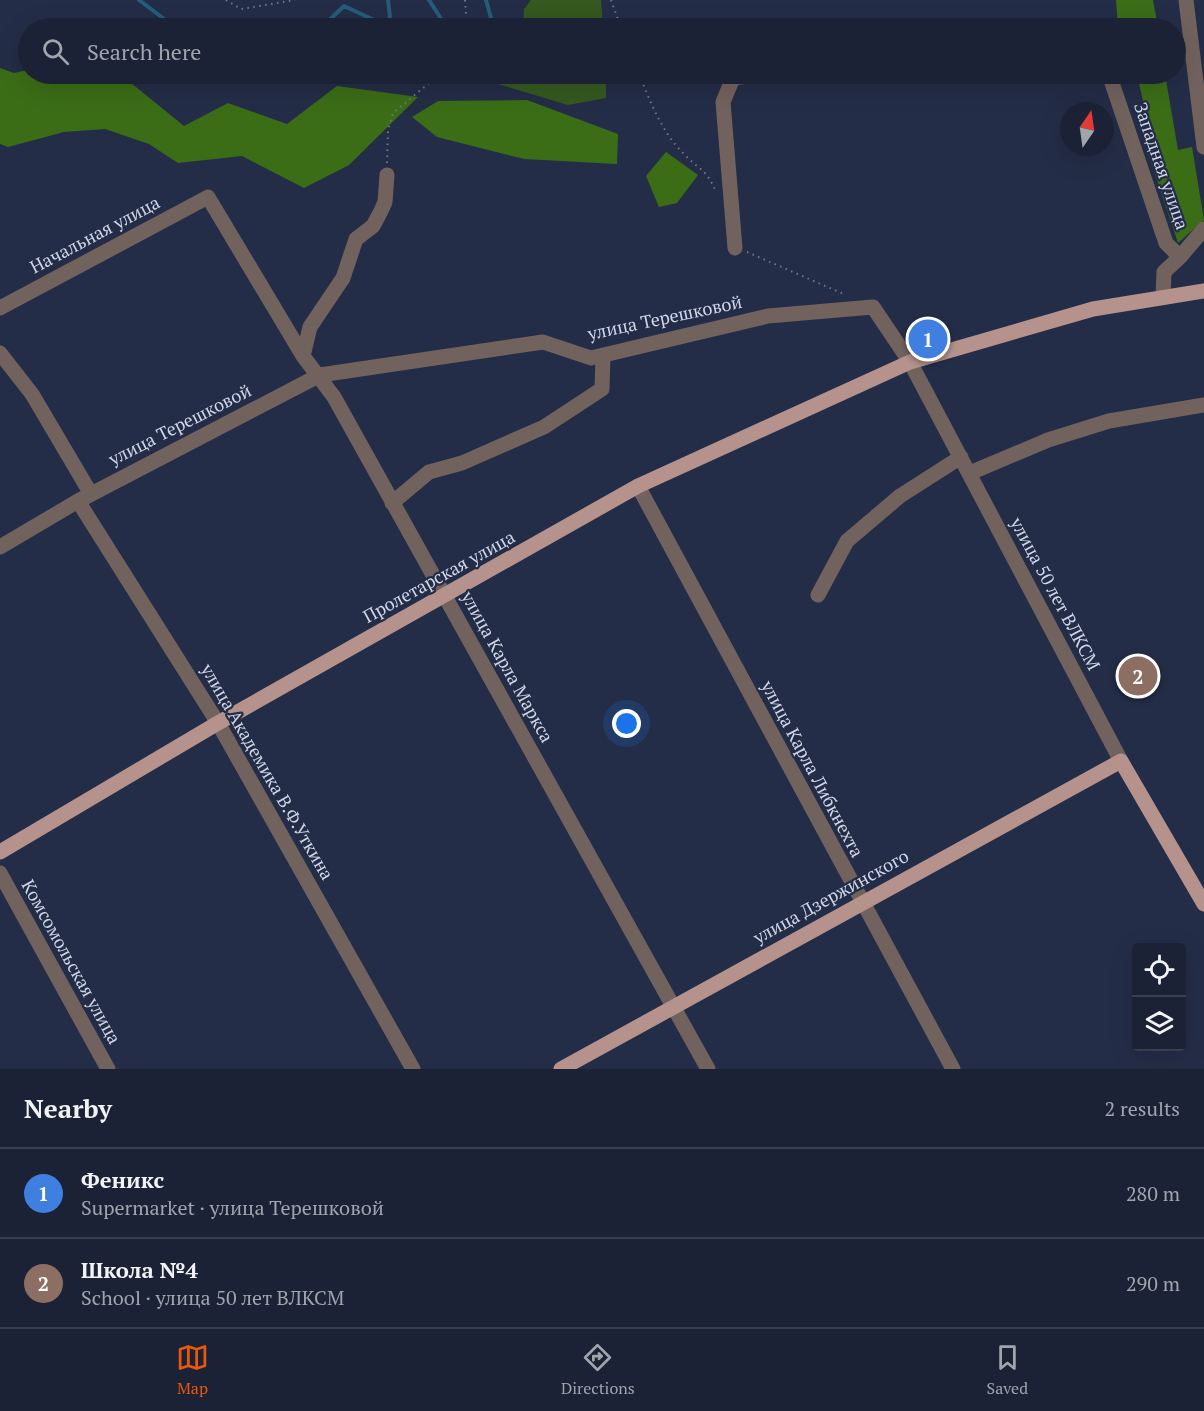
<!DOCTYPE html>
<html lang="en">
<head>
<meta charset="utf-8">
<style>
  :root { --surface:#1b2235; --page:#282f41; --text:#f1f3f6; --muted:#a0a4ad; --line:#393f50; --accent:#ea580c }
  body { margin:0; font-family:"PT Serif",serif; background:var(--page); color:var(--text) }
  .controls { position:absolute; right:18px; bottom:18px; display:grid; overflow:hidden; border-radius:6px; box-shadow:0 6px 24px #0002 }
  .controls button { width:54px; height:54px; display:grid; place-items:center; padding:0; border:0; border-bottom:2px solid var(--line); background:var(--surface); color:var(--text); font:30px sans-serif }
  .compass { position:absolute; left:1060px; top:102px; width:54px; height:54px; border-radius:50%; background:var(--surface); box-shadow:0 6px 24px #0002; rotate:13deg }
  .you { position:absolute; left:627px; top:724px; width:21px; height:21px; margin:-15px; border:4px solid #fff; border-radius:50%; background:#1a73e8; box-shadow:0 0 0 9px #1a73e833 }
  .badge { display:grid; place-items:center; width:39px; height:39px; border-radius:50%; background:var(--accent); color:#fff; font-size:20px; font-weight:700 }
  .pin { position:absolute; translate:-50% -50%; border:3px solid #fff; box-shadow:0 2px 6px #0006 }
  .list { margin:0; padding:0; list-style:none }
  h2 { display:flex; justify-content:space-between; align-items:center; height:78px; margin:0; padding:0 24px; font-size:26px }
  h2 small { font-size:20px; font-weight:400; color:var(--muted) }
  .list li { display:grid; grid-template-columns:39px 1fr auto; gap:18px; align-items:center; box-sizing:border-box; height:90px; padding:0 24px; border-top:2px solid var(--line) }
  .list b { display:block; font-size:22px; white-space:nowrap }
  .list p { margin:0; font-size:20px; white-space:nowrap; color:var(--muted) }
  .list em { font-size:20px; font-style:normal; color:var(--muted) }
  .icon { flex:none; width:33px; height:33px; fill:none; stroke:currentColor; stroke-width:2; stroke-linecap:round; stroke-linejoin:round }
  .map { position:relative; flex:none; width:1204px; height:1069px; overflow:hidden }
  .search { position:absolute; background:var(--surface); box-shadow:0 6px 24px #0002; left:18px; right:18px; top:18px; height:66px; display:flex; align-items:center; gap:15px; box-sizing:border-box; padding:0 21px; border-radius:33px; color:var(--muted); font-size:22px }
  .sheet { height:258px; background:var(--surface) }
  nav { display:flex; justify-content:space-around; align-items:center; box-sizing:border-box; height:84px; border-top:2px solid var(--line); background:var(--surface); font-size:16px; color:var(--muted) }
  nav a { display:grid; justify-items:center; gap:3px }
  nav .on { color:var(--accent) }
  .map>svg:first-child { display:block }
  .green { fill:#35591f }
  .forest { fill:#3b6d17 }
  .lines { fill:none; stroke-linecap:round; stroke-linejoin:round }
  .stream { stroke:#255d7b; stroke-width:4 }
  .path { stroke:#6f778d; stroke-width:2; stroke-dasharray:1.5 4.5; stroke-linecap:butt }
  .minor { stroke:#72625e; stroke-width:15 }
  .major { stroke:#b5938c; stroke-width:15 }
  .labels { text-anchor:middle; stroke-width:4.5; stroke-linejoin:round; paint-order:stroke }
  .street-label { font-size:18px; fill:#cfd6e7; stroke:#242d47 }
</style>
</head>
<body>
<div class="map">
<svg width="1204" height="1069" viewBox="0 0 1204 1069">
  <rect width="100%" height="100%" fill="#242d47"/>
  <path class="green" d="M531 0H601L603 28H523L524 9Z
    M498 74H606V98L568 105 488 81Z"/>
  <path class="forest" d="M1116 0H1153L1158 28H1118Z
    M0 68 14 73 28 70V74H120L184 126 228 103 287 124 337 86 418 97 349 165 304 188 242 156 178 163 149 144 105 129 64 132 8 147 0 144Z
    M1137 74H1165L1178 150 1192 147 1204 220 1178 243 1139 126 1147 119Z
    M527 100 618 134 617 164 524 159 437 137 412 117 438 101Z
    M666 152 698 175 677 203 659 207 646 176Z"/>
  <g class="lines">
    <path class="stream" d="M139 0 176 28
      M429 0 447 28
      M321 28 344 6 385 25 390 17 388 0
      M478 28 491 18 486 0"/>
    <path class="path" d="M226 0 241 9 295 0
      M465 0 467 28
      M611 0 621 28
      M639 74C650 101 662 133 684 154 700 171 706 168 716 192
      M387 163 388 130 393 113 440 74
      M747 252 846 295"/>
    <path class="minor" d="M1186 0 1204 147
      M1109 74 1166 243 1180 257 1164 272 1163 297
      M735 248 723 102 733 78 766 74
      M1180 257 1204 229
      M0 308 208 197 303 356 334 397 708 1069
      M0 353 32 394 91 494
      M303 356 310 327 343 278 356 239 373 226 381 211 385 202 387 175
      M970 473 1048 440 1109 421 1204 405
      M638 486 953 1069
      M78 501 218 723 413 1069
      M392 503 429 472 462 463 544 427 602 389 603 355
      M0 547 78 501 320 375 543 342 591 358 768 316 873 307 910 362 1121 761
      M818 595 847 541 900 496 961 457
      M0 873 108 1069"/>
    <path class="major" d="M0 852 218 723 638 486 910 362 1093 309 1204 291
      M561 1069 1121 761 1204 904"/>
  </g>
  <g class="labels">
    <g class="street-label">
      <text transform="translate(1161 166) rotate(71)" y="6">Западная улица</text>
      <text transform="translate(95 235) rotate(-28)" y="6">Начальная улица</text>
      <text transform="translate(665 318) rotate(-12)" y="6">улица Терешковой</text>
      <text transform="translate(180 425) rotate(-27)" y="6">улица Терешковой</text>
      <text transform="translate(439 577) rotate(-29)" y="6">Пролетарская улица</text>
      <text transform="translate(1055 594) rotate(62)" y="6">улица 50 лет ВЛКСМ</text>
      <text transform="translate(507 667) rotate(61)" y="6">улица Карла Маркса</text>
      <text transform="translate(812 769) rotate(62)" y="6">улица Карла Либкнехта</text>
      <text transform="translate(267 772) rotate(60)" y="6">улица Академика В.Ф.Уткина</text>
      <text transform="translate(831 897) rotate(-29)" y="6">улица Дзержинского</text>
      <text transform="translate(71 962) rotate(61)" y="6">Комсомольская улица</text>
    </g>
  </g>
</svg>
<div class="controls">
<button><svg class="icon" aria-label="locate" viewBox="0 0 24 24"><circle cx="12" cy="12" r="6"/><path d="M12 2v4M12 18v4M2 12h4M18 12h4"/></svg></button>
<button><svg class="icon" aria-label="layers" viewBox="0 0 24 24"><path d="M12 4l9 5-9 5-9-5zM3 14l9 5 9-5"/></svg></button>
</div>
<svg class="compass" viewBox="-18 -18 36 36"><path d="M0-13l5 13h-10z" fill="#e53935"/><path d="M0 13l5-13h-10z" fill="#a0a4ad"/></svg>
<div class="you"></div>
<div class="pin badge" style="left:928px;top:339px;background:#3f7fe0">1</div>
<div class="pin badge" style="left:1138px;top:676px;background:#8d6e63">2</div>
<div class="search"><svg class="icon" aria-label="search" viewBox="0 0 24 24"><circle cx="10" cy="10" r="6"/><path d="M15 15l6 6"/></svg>Search here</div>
</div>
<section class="sheet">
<h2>Nearby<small>2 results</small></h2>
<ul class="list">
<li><span class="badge" style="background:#3f7fe0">1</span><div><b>Феникс</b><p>Supermarket · улица Терешковой</p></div><em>280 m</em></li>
<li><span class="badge" style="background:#8d6e63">2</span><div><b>Школа №4</b><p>School · улица 50 лет ВЛКСМ</p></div><em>290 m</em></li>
</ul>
</section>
<nav>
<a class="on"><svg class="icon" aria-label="map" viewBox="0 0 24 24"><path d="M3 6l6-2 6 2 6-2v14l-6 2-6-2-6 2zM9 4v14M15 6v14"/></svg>Map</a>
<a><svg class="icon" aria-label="directions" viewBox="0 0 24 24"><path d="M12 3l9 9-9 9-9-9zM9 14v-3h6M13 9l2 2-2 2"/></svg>Directions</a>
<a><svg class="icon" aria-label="saved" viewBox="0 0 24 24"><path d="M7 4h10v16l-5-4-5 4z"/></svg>Saved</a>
</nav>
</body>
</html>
